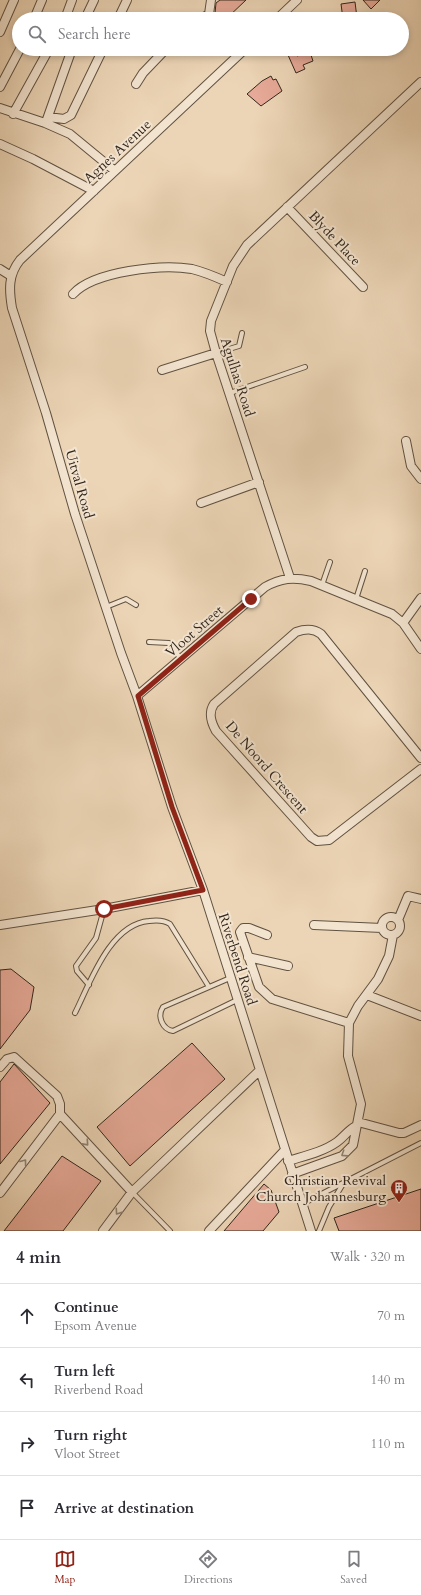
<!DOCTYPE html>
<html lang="en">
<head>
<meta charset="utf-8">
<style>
  :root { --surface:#fff; --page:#f7f7f7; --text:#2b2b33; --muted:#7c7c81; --line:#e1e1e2; --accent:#8f2418 }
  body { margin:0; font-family:Cardo,serif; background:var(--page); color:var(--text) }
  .stop { position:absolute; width:12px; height:12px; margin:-9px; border:3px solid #8f2418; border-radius:50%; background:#fff }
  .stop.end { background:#8f2418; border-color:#fff; box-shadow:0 1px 4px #0008 }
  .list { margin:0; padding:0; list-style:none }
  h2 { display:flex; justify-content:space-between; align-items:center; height:52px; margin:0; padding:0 16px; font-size:17px }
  h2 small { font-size:13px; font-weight:400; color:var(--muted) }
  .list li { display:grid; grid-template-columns:26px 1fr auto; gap:12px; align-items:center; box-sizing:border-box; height:64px; padding:0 16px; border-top:1px solid var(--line) }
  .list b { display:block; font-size:15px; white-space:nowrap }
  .list p { margin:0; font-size:13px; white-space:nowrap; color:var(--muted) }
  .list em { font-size:13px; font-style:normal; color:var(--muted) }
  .icon { flex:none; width:22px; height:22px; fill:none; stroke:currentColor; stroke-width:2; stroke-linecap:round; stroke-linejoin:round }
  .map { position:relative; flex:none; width:421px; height:1231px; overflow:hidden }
  .search { position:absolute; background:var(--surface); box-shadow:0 2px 6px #0003; left:12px; right:12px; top:12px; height:44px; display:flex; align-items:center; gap:10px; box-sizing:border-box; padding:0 14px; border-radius:22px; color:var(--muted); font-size:15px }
  .sheet { height:308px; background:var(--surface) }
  nav { display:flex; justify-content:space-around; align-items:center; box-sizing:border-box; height:56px; border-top:1px solid var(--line); background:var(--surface); font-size:11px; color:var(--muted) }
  nav a { display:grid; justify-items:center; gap:2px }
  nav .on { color:var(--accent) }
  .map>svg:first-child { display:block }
  .building { fill:#e7aa98; stroke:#32261c }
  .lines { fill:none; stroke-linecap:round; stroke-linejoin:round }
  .service-casing { stroke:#605242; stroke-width:6 }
  .minor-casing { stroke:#605242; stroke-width:10 }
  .service { stroke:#f3e4d0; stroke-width:4 }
  .minor { stroke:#f3e4d0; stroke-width:8 }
  .oneway { stroke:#928576 }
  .route { stroke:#8f2418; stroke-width:5 }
  .labels { text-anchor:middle; stroke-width:4; stroke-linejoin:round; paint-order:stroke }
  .street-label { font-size:14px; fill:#32261c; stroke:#f3e4d0 }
  .poi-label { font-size:14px; fill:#32261c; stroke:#f3e4d0; text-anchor:end }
</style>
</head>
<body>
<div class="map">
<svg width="421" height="1231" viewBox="0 0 421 1231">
  <rect width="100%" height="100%" fill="#ecd5b6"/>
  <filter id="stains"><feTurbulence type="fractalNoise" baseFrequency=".005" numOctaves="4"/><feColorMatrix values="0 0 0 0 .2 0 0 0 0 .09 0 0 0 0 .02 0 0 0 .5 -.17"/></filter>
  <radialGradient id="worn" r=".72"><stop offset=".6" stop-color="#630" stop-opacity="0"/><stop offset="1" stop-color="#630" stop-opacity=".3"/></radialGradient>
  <path class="building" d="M220 0H246L226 19H220L215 13 216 3Z
    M363 0H380L371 9Z
    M355 2 357 18 343 19 341 4Z
    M295 52 297 56 310 52 313 61 303 65 305 69 296 73 288 55Z
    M271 76 273 80 276 79 282 91 261 106 247 94 262 81Z
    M11 969 34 987 30 1010 0 1049V970Z
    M192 1043 225 1079 130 1166 97 1127Z
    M14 1064 50 1103 0 1164V1082Z
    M62 1156 101 1181 63 1231H4Z
    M264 1184 271 1190 279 1212 263 1231H224Z
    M421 1189V1231H339L334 1218Z"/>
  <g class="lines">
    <defs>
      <path id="service" d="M216 353 239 346 242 333
        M230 393 305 367
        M322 585 330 562
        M356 599 365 571
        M106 607 126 599 136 605
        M149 642 169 643 181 659
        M230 978 163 1007C157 1016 162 1029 173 1031L237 1000
        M89 985 77 971 76 966 96 938 104 909
        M75 1013C90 983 110 924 149 921 156 920 164 920 170 924L209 987
        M132 1192 170 1231
        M302 1204 421 1143
        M319 1231 329 1207 343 1184"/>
      <path id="minor" d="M34 19 42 0
        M65 19 72 0
        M85 19 94 0
        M118 19 127 0
        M200 19 209 14
        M211 19 209 14 211 0
        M277 19 297 0
        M0 32 14 0
        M245 49 20 260C8 275 9 290 12 308L46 413 75 514 121 653 137 696 172 807 203 890 311 1231
        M136 84 143 73 166 49
        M0 87 20 49
        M0 108 45 123 70 134 115 171
        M13 114 49 49
        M48 117 64 119 71 115 103 49
        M46 122 72 49
        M0 144 33 159 94 191
        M287 207 363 287
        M0 269 11 276
        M73 294C94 271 162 264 192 269 204 272 216 277 227 282
        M162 370 216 353
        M406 441 411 466 421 479
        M201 503 259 482
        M290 578 216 353 210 331 211 321 233 266 247 245 421 82
        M403 623 421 598
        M137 696 265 587C281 578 293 577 311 581L392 614 403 623 421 649
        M421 758 321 634C313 628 305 629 296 632L214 704C208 713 211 722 216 731L311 837 317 841 329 840 421 769
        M382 926a9 9 0 1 1 18 0a9 9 0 1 1-18 0Z
        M398 920 408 896 421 899
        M0 925 104 909 203 890
        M314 925 382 928
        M267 935 249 928H243L240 932 259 987 272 999 349 1023
        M248 957 288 966
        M367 995 421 1016
        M0 1067 7 1059 14 1057 57 1096 60 1104V1114L0 1193
        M60 1114 132 1192
        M358 1122 399 1133H404L421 1125
        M288 1161C304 1156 323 1152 337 1142 344 1137 348 1130 356 1126
        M292 1174 342 1156 353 1145 361 1104 348 1056 349 1023 358 1006 378 979 389 956 393 935
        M103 1231 132 1192 260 1070
        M209 1231 285 1150"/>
    </defs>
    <use href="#service" class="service-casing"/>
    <use href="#minor" class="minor-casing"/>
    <use href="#service" class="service"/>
    <use href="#minor" class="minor"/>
  </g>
  <defs><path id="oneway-chevron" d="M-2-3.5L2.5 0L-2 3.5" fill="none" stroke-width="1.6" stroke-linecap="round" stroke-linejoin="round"/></defs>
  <g class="oneway">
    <use href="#oneway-chevron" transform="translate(86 1143) rotate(48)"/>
    <use href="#oneway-chevron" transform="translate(344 1154) rotate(147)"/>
    <use href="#oneway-chevron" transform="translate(24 1162) rotate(-53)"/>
    <use href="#oneway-chevron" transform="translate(118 1212) rotate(125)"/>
  </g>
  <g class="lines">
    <path class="route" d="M104 909 203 890 172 807 138 696 251 599"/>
  </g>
  <defs>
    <symbol id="building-pin" viewBox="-11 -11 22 30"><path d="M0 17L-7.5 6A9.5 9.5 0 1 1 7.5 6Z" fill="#8f2418" stroke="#f3e4d0"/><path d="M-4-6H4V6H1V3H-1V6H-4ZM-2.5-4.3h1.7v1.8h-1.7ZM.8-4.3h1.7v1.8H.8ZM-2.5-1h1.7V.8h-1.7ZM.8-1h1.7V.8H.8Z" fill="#fff"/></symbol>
  </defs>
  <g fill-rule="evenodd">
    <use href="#building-pin" x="389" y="1178" width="20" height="27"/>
  </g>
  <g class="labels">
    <g class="street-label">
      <text transform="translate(117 151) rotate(-43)" y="5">Agnes Avenue</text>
      <text transform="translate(335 238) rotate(47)" y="5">Blyde Place</text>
      <text transform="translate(238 377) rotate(72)" y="5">Agulhas Road</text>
      <text transform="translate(80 484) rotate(74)" y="5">Uitval Road</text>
      <text transform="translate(194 631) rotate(-41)" y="5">Vloot Street</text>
      <text transform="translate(267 767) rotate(49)" y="5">De Noord Crescent</text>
      <text transform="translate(238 959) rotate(72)" y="5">Riverbend Road</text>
    </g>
    <g class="poi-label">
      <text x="386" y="1185">Christian Revival<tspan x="386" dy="16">Church Johannesburg</tspan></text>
    </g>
  </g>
  <rect width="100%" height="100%" filter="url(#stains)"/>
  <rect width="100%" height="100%" fill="url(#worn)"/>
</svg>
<div class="stop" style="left:104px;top:909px"></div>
<div class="stop end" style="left:251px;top:599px"></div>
<div class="search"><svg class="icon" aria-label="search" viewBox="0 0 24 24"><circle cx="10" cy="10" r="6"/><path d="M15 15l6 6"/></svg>Search here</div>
</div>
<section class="sheet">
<h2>4 min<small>Walk · 320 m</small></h2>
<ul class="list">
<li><svg class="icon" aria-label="ahead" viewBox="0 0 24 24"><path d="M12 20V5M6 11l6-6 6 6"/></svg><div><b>Continue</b><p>Epsom Avenue</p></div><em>70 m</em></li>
<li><svg class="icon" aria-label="left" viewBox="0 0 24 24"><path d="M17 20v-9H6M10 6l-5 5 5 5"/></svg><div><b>Turn left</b><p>Riverbend Road</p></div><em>140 m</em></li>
<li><svg class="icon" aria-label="right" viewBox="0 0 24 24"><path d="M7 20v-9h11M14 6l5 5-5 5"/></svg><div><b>Turn right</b><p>Vloot Street</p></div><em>110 m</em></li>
<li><svg class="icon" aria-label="arrive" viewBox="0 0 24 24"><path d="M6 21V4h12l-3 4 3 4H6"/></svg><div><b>Arrive at destination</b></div></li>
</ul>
</section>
<nav>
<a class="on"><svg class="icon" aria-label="map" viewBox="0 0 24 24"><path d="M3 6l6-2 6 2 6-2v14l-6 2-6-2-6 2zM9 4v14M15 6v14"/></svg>Map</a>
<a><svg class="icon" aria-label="directions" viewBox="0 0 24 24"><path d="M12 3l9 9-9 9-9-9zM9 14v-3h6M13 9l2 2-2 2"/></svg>Directions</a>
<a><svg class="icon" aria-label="saved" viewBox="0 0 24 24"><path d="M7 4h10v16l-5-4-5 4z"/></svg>Saved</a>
</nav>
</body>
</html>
